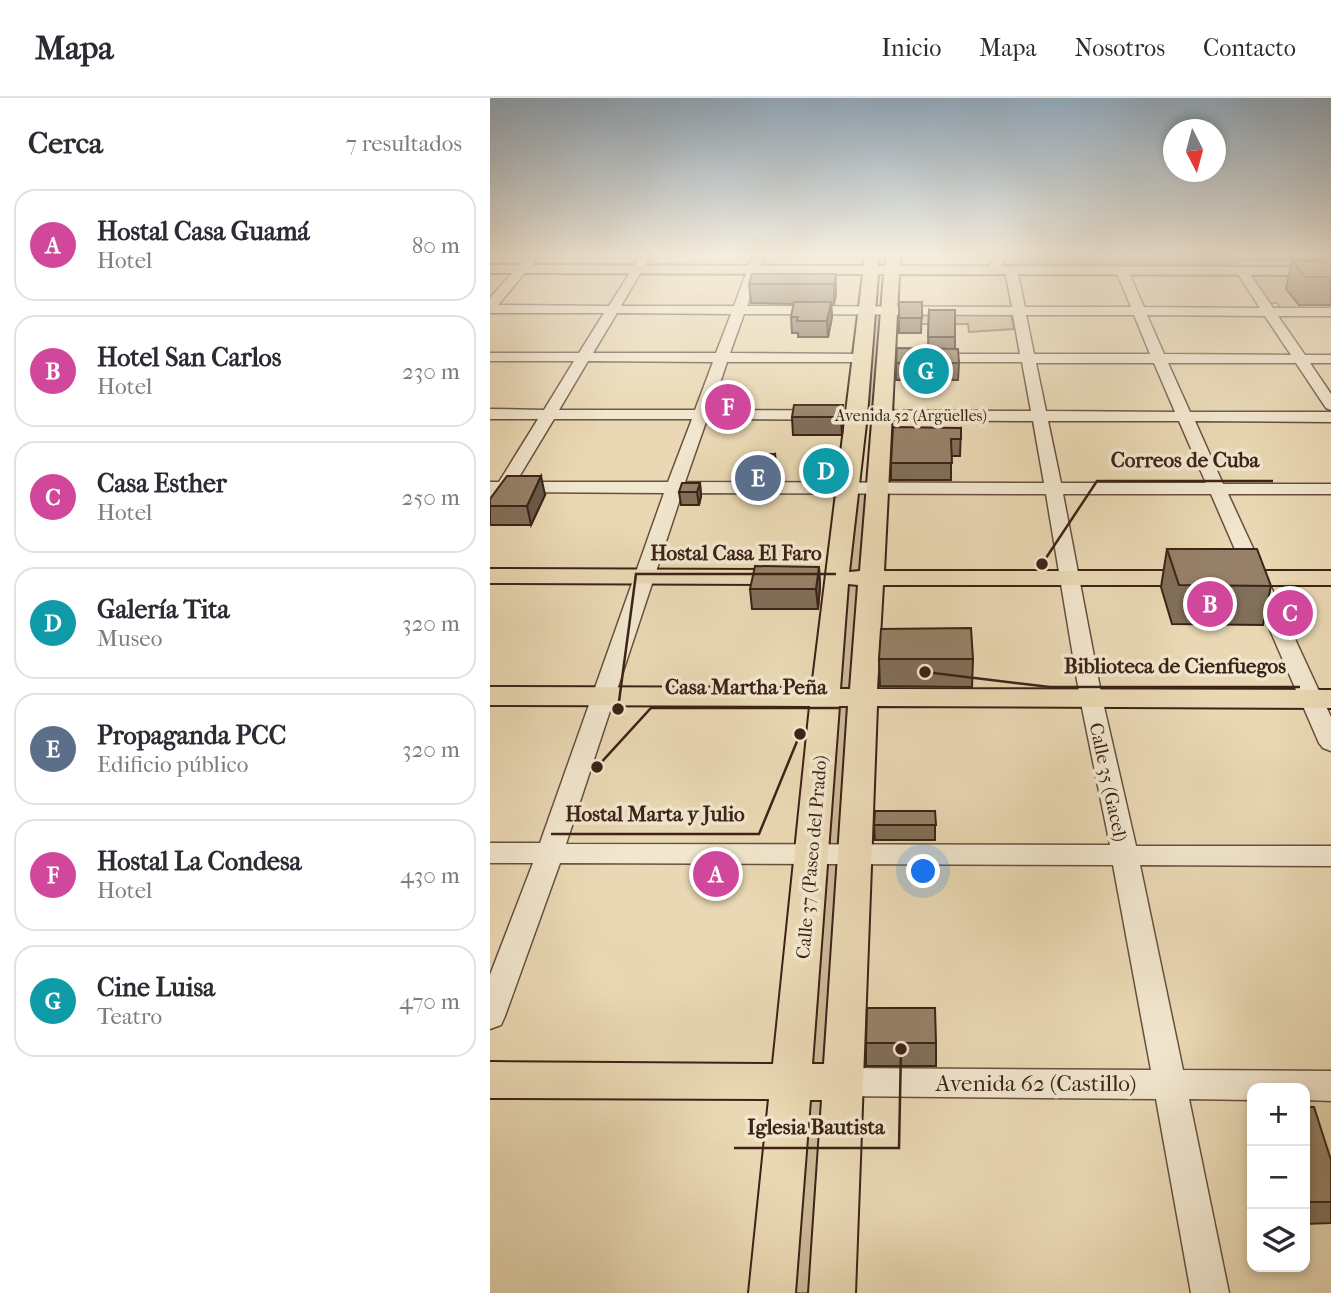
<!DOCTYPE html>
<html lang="es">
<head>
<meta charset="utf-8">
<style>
  :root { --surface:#fff; --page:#f7f7f7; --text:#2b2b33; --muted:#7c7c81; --line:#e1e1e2; --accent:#8f2418 }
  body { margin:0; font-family:"IM FELL French Canon",serif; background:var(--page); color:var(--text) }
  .controls { position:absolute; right:21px; bottom:21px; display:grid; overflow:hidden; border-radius:14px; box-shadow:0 4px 10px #0003 }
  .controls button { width:63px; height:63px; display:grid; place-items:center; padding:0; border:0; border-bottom:2px solid var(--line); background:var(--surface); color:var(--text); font:35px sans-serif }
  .compass { position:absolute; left:673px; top:21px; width:63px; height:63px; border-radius:50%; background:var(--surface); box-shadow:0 4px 10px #0003; rotate:174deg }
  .you { position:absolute; left:434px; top:774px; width:24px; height:24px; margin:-18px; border:5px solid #fff; border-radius:50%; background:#1a73e8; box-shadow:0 0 0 10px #1a73e833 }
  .badge { display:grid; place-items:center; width:46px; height:46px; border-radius:50%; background:var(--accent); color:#fff; font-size:23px; font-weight:700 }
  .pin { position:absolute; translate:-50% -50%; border:4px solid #fff; box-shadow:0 2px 7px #0006 }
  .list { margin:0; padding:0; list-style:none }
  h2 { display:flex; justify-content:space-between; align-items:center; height:91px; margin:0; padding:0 28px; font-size:30px }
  h2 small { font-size:23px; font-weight:400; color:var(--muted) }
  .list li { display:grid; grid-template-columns:46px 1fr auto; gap:21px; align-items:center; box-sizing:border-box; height:112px; margin:0 14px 14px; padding:0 14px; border:2px solid var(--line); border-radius:21px }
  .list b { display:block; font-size:26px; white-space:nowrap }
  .list p { margin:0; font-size:23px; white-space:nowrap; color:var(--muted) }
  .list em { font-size:23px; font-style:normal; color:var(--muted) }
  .icon { flex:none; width:38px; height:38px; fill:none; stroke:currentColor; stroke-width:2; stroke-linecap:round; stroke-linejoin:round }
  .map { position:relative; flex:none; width:841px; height:1195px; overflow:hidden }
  header { display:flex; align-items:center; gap:42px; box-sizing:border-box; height:98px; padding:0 35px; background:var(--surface); border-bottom:2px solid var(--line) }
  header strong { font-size:33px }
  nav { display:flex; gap:38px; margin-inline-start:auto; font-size:24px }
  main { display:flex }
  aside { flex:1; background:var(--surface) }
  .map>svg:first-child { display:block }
  .green { fill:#ccb998; stroke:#846e58; stroke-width:2 }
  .water { fill:#ae9a7e; stroke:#806a55; stroke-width:2 }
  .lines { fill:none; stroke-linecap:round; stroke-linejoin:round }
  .shore { stroke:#755e4a; stroke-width:2 }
  .minor-casing { stroke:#67503e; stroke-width:3 }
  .major-casing { stroke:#3c2317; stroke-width:4 }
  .minor { fill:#f1e6ce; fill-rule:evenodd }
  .major { fill:#e9d8b3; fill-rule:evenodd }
  .wall { fill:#816f59; stroke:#3c2317; stroke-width:2 }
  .shaded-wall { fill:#695a49; stroke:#3c2317; stroke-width:2 }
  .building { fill:#968168; stroke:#3c2317; stroke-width:2 }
  .labels { text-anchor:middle; stroke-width:7; stroke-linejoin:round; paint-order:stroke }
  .far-street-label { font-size:16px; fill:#3c2317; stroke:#f1e6ce }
  .street-label { font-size:19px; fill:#3c2317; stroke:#f1e6ce }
  .near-street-label { font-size:23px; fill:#3c2317; stroke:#f1e6ce }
  .leader { fill:none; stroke:#3c2317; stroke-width:2.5 }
  .callout-dot { fill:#3c2317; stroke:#f1e6ce; stroke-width:2.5 }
  .callout-label { font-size:21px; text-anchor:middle; font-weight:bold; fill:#3c2317; stroke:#f1e6ce; stroke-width:7; stroke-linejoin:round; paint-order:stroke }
</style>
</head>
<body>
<header>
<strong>Mapa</strong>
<nav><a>Inicio</a><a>Mapa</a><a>Nosotros</a><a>Contacto</a></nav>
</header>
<main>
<aside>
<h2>Cerca<small>7 resultados</small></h2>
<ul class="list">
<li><span class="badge" style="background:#d1479c">A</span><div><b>Hostal Casa Guamá</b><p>Hotel</p></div><em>80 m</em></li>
<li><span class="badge" style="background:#d1479c">B</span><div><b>Hotel San Carlos</b><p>Hotel</p></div><em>230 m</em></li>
<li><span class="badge" style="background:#d1479c">C</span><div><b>Casa Esther</b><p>Hotel</p></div><em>250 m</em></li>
<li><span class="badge" style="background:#0f9aa8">D</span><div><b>Galería Tita</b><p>Museo</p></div><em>320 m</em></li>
<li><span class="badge" style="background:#5c6f8a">E</span><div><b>Propaganda PCC</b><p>Edificio público</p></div><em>320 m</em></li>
<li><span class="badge" style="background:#d1479c">F</span><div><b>Hostal La Condesa</b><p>Hotel</p></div><em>430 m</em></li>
<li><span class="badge" style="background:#0f9aa8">G</span><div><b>Cine Luisa</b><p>Teatro</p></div><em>470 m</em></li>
</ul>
</aside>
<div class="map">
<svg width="841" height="1195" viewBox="0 0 841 1195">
  <rect width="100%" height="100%" fill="#e9d8b3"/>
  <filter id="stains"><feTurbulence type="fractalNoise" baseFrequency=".00286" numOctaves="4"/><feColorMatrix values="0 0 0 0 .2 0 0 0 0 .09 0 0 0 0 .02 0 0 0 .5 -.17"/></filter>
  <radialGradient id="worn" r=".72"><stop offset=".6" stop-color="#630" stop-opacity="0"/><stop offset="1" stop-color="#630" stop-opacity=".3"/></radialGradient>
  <path class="green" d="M761 177H841L797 191 811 210H791L787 205H780Z
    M380 215H395L389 313H371Z
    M432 215 521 216 524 231 479 234 478 226H431Z
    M362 396H382L331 1195H293Z"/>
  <path class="water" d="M537 157H841V159L835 160 836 162H748L749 164 737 165 740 170 519 169Z"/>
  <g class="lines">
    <path class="shore" d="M540 157 544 162 730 163 746 157"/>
    <defs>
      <path id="minor" d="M38 157H50L8 207 119 208 151 157H161L131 208H244L263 157H274L257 208 522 209 515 172 521 168 527 172 535 209H641L626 173 632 169 638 173 654 209 770 210 746 173 752 169 756 170 783 210H841V218H788L815 257H841V265H820L841 296V312L836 310 806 265H678L700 314H841V324L705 323 733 386H841V396H738L841 619V653L833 650 829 645 721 396H573L612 600 646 748H841V768L650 767 693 972 841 973V1003L815 1002V990H762V1002L699 1001 739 1195H701L666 1001 351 998 339 994 335 984 339 974 351 970 661 972 623 767 70 765 15 918 11 927 0 931V877L43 765H0V745H50L174 395 20 394 6 416 0 417V384H9L48 321H0V311L54 312 84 263H0V255H89L114 215H0V200ZM127 215 241 216 226 255H103ZM254 216 523 217 530 256H438L431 260 438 264H532L541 313 221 312 237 264H372L379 260 372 256 240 255ZM536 217H644L660 256H544ZM657 217 775 218 801 257 674 256ZM98 263 223 264 205 312H69ZM546 265H664L685 314 556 313ZM64 321H202L178 384H26ZM217 321 543 323 554 385 195 384ZM558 323H689L716 385H571ZM192 395 556 396 590 600 620 747 76 746Z
        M506 157H517L507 175H499L497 172Z"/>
      <path id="major" d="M375 157H389L388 168H395L396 157H410V168L841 169V177L409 176 394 473H841V487H393L387 591 841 592V610L387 608 365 1195H319L332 1002H320L305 1195H259L279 1001 0 1000V964L283 966 320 608 0 607V589L322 590 373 176 0 175V167L374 168ZM388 176H394L370 473 359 474 377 317ZM358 486 368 487 360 591H350ZM349 608H358L334 966H322Z
        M0 471 302 472 311 474 314 479 311 484 302 486 0 485Z"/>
    </defs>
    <use href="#minor" class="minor-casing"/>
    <use href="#major" class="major-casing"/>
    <use href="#minor" class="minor"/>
    <use href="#major" class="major"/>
  </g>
  <path class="wall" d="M802 163H841V207H809L796 191Z
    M346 176V196L344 206H341L342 219 338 239H308V235H302L301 219 304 206 261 205 259 186Z
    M432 204 431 235H409V220Z
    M439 212 465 239V251L469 265 468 282H406V265L438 251Z
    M353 307V324L352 337H303L302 319Z
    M471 330 470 358H461V382H401V365Z
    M285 356 286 368 284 382H264L263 369Z
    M210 385 211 398 209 407H191L189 394Z
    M55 397 41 427H0V401Z
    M677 451 781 488 773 527 682 526 671 489Z
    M329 469 330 489 328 511H262L260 491Z
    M389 561H483L482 589 390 588Z
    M445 713V742H385L384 727Z
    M376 945H446V968H376Z
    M815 1009 841 1104V1125L815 1126Z"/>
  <path class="shaded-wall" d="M346 176V196L344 206V186Z
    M341 204 342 219 338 239 337 223Z
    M353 307V324L352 337 351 319Z
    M285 356 286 368 284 382 283 369Z
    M51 378 55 397 41 427 37 408Z
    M210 385 211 398 209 407 207 394Z
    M329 469 330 489 328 511 326 491Z"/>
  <path class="building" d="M802 163H841V179H815Z
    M262 176H346L344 186H259Z
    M304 204H341L337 223H307L308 219H301Z
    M409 204H432V220H409Z
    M439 212H465V239H438Z
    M407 250 468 251 469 265H406Z
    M304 307H353L351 319H302Z
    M403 329 471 330V341H461L462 365H401Z
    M265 356H285L283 369H263Z
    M17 378H51L37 408H0V401Z
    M192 385H210L207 394H189Z
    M677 451H767L781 488 689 487Z
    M265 468 329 469 326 491H260Z
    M481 530 483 561H389L391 531Z
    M385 713H445L446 727H384Z
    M377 910H445L446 945H376Z
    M815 1009H824L841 1062V1104H815Z"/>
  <linearGradient id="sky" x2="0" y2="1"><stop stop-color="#91aabe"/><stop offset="0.48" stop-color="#f5eddd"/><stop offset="1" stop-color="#f5eddd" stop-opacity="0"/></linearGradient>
  <rect width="841" height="324" fill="url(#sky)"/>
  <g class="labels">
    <g class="far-street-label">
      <text x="421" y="323">Avenida 52 (Argüelles)</text>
    </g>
    <g class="street-label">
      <text transform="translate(619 684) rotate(78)" y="7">Calle 35 (Gacel)</text>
      <text transform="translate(321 759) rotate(-85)" y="7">Calle 37 (Paseo del Prado)</text>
    </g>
    <g class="near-street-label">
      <text x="546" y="993">Avenida 62 (Castillo)</text>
    </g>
  </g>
  <path class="leader" d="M552 466L607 383H783M128 611L146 476H346M435 574L560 589H810M107 669L161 610H350M310 636L269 736H61M411 951L409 1050H244"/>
  <g class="callout-dot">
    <circle cx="552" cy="466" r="7"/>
    <circle cx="128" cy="611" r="7"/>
    <circle cx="435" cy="574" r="7"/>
    <circle cx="107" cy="669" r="7"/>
    <circle cx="310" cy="636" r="7"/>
    <circle cx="411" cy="951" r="7"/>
  </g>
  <g class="callout-label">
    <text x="695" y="369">Correos de Cuba</text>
    <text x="246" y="462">Hostal Casa El Faro</text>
    <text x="685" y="575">Biblioteca de Cienfuegos</text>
    <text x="256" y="596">Casa Martha Peña</text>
    <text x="165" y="723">Hostal Marta y Julio</text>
    <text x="326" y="1036">Iglesia Bautista</text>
  </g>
  <rect width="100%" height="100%" filter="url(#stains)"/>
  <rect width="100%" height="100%" fill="url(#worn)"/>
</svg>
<div class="controls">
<button>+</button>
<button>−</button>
<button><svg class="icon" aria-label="layers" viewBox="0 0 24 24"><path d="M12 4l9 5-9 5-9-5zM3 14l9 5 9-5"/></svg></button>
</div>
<svg class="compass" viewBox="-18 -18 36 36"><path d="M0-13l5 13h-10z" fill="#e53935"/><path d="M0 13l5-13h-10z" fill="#7c7c81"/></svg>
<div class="you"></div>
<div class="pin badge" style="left:226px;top:776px;background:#d1479c">A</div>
<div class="pin badge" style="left:720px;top:506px;background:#d1479c">B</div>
<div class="pin badge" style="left:800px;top:515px;background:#d1479c">C</div>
<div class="pin badge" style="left:336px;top:373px;background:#0f9aa8">D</div>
<div class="pin badge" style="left:268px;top:380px;background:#5c6f8a">E</div>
<div class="pin badge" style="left:238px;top:309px;background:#d1479c">F</div>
<div class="pin badge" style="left:436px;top:273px;background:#0f9aa8">G</div>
</div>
</main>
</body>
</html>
